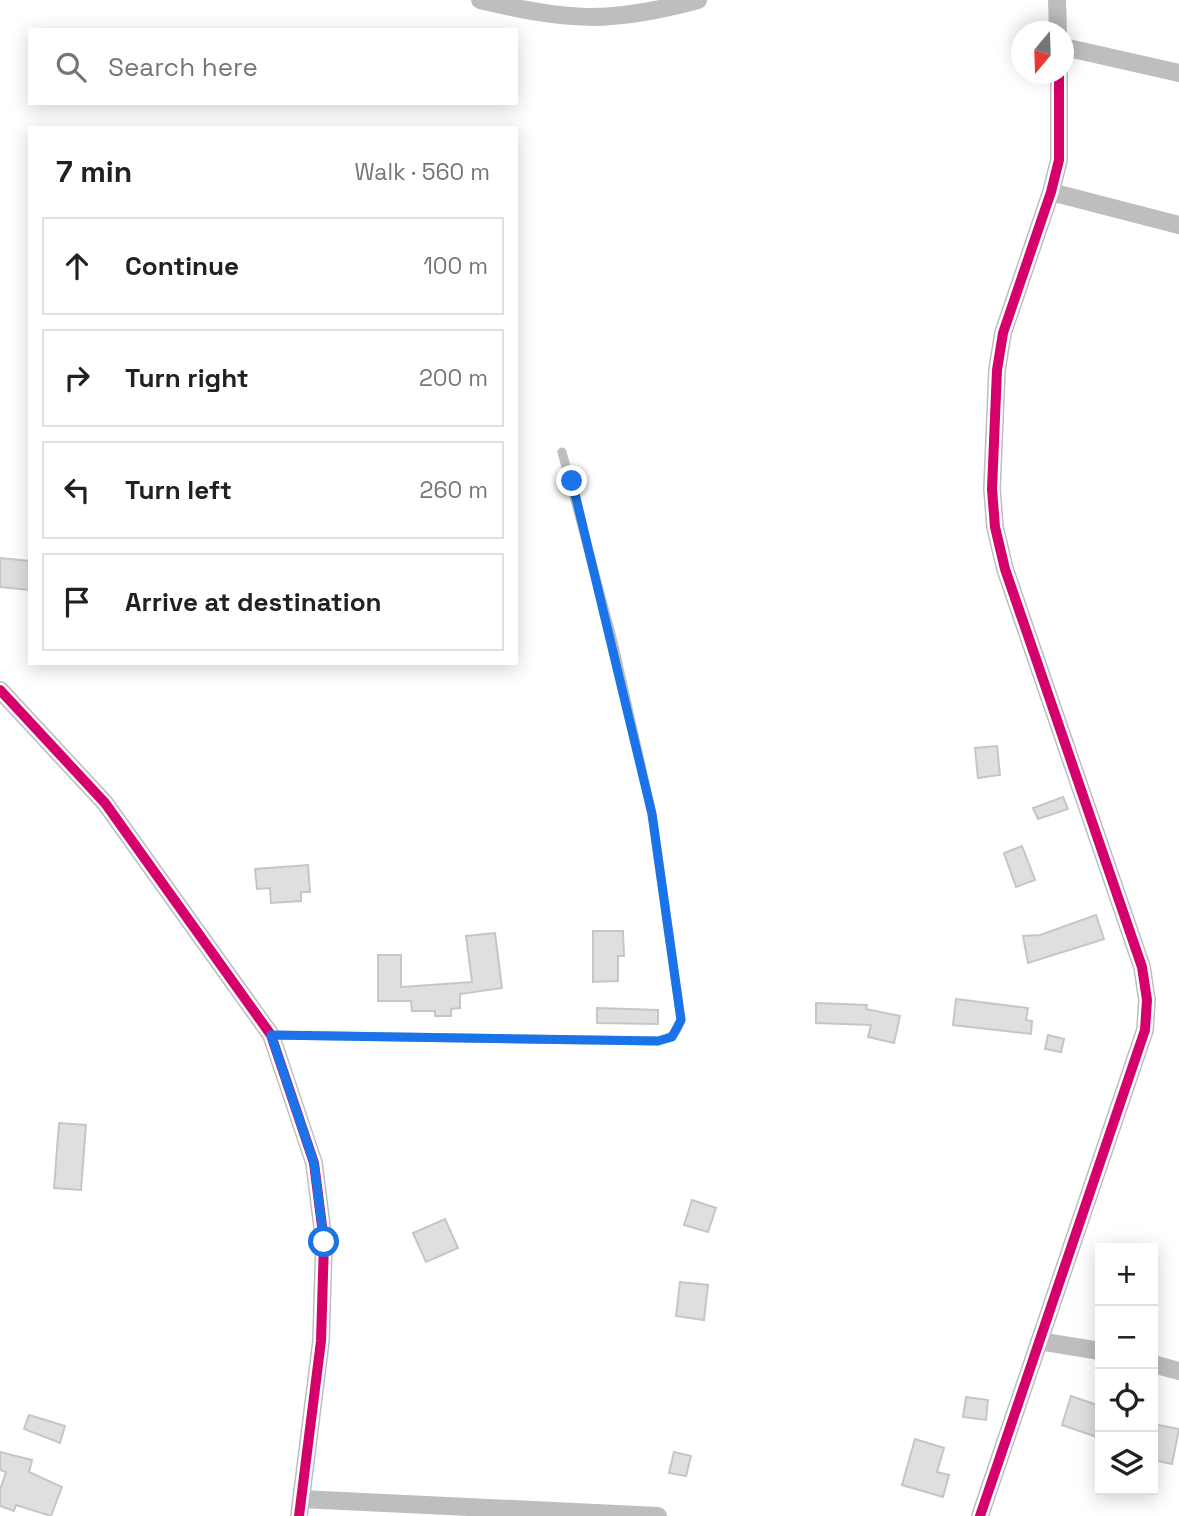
<!DOCTYPE html>
<html lang="en">
<head>
<meta charset="utf-8">
<style>
  :root { --surface:#fff; --page:#f6f6f6; --text:#202124; --muted:#757577; --line:#e0e0e0 }
  body { margin:0; font-family:"Space Grotesk",sans-serif; background:var(--page); color:var(--text) }
  .controls { position:absolute; right:21px; bottom:21px; display:grid; overflow:hidden; border-radius:0px; box-shadow:0 4px 18px #0003 }
  .controls button { width:63px; height:63px; display:grid; place-items:center; padding:0; border:0; border-bottom:2px solid var(--line); background:var(--surface); color:var(--text); font:35px sans-serif }
  .compass { position:absolute; left:1011px; top:21px; width:63px; height:63px; border-radius:50%; background:var(--surface); box-shadow:0 4px 18px #0003; rotate:199deg }
  .stop { position:absolute; width:21px; height:21px; margin:-16px; border:5px solid #1a73e8; border-radius:50%; background:#fff }
  .stop.end { background:#1a73e8; border-color:#fff; box-shadow:0 2px 7px #0008 }
  .list { margin:0; padding:0; list-style:none }
  h2 { display:flex; justify-content:space-between; align-items:center; height:91px; margin:0; padding:0 28px; font-size:30px }
  h2 small { font-size:23px; font-weight:400; color:var(--muted) }
  .list li { display:grid; grid-template-columns:46px 1fr auto; gap:21px; align-items:center; box-sizing:border-box; height:98px; margin:0 14px 14px; padding:0 14px; border:2px solid var(--line); border-radius:0px }
  .list b { display:block; font-size:26px; white-space:nowrap }
  .list em { font-size:23px; font-style:normal; color:var(--muted) }
  .icon { flex:none; width:38px; height:38px; fill:none; stroke:currentColor; stroke-width:2; stroke-linecap:round; stroke-linejoin:round }
  .map { position:relative; flex:none; width:1179px; height:1516px; overflow:hidden }
  .search { position:absolute; background:var(--surface); box-shadow:0 4px 18px #0003; left:28px; top:28px; width:490px; height:77px; display:flex; align-items:center; gap:18px; box-sizing:border-box; padding:0 24px; border-radius:0px; color:var(--muted); font-size:26px }
  .panel { position:absolute; background:var(--surface); box-shadow:0 4px 18px #0003; left:28px; top:126px; width:490px; height:539px; border-radius:0px }
  .map>svg:first-child { display:block }
  .building { fill:#dfdfdf; stroke:#c6c6c6; stroke-width:2 }
  .lines { fill:none; stroke-linecap:round; stroke-linejoin:round }
  .lane { stroke:#bebebe; stroke-width:9 }
  .street { stroke:#bebebe; stroke-width:18 }
  .cycleway-casing { stroke:#fff; stroke-width:15 }
  .cycleway { stroke:#d6006c; stroke-width:10 }
  .route { stroke:#1a73e8; stroke-width:9 }
</style>
</head>
<body>
<div class="map">
<svg width="1179" height="1516" viewBox="0 0 1179 1516">
  <rect width="100%" height="100%" fill="#fff"/>
  <path class="building" d="M0 558 30 561V590L0 587Z
    M997 746 1000 775 978 778 975 748Z
    M1063 797 1068 809 1038 819 1033 808Z
    M1022 846 1035 880 1016 887 1004 853Z
    M308 865 310 892H301V901L271 903 270 888 257 889 255 869Z
    M1096 915 1104 939 1028 963 1023 936 1040 935Z
    M593 931H623L624 956H618V981L593 982Z
    M495 933 502 988 460 994V1008L451 1009V1016H435V1011H412L411 1001H378V955H401V987L472 982 466 936Z
    M956 999 1028 1008 1026 1020 1032 1021 1031 1034 953 1025Z
    M816 1003 867 1005 866 1009 900 1016 894 1043 868 1037 871 1025 816 1023Z
    M597 1008 658 1010V1024L597 1023Z
    M1048 1035 1064 1039 1061 1052 1045 1049Z
    M59 1123 86 1125 81 1190 54 1188Z
    M692 1200 716 1208 708 1232 684 1225Z
    M445 1219 458 1248 426 1262 413 1233Z
    M680 1282 708 1285 704 1320 676 1316Z
    M1071 1396 1100 1406V1438L1062 1425Z
    M966 1397 988 1400 986 1420 963 1417Z
    M29 1415 65 1426 60 1443 24 1429Z
    M1153 1424 1179 1429 1172 1464 1153 1460Z
    M915 1439 944 1448 937 1472 949 1475 943 1497 902 1485Z
    M0 1452 32 1460 29 1472 62 1487 51 1516 16 1505 14 1511 0 1506V1490L6 1472 0 1470Z
    M674 1452 691 1456 686 1476 669 1473Z"/>
  <g class="lines">
    <path class="lane" d="M271 1035 658 1041C672 1037 676 1035 681 1020L652 814 613 641 562 452"/>
    <path class="street" d="M480 0C569 21 609 24 698 0
      M1057 0 1058 32
      M1064 47 1179 73
      M1051 192 1179 225
      M0 690 105 803 271 1035 314 1163 324 1242 321 1341 299 1516
      M1039 1341 1100 1351
      M1153 1364 1179 1371
      M301 1499 658 1516
      M980 1516 1145 1030 1147 1000 1142 967 1005 569 995 527 992 489 997 370 1003 333 1051 192 1059 160V74"/>
    <defs>
      <path id="cycleway" d="M0 690 105 803 271 1035 314 1163 324 1242 321 1341 299 1516
        M980 1516 1145 1030 1147 1000 1142 967 1005 569 995 527 992 489 997 370 1003 333 1051 192 1059 160V74"/>
    </defs>
    <use href="#cycleway" class="cycleway-casing"/>
    <use href="#cycleway" class="cycleway"/>
  </g>
  <g class="lines">
    <path class="route" d="M324 1242 314 1163 271 1035 658 1041 672 1037 681 1020 652 814 572 481"/>
  </g>
</svg>
<div class="controls">
<button>+</button>
<button>−</button>
<button><svg class="icon" aria-label="locate" viewBox="0 0 24 24"><circle cx="12" cy="12" r="6"/><path d="M12 2v4M12 18v4M2 12h4M18 12h4"/></svg></button>
<button><svg class="icon" aria-label="layers" viewBox="0 0 24 24"><path d="M12 4l9 5-9 5-9-5zM3 14l9 5 9-5"/></svg></button>
</div>
<svg class="compass" viewBox="-18 -18 36 36"><path d="M0-13l5 13h-10z" fill="#e53935"/><path d="M0 13l5-13h-10z" fill="#757577"/></svg>
<div class="stop" style="left:324px;top:1242px"></div>
<div class="stop end" style="left:572px;top:481px"></div>
<div class="search"><svg class="icon" aria-label="search" viewBox="0 0 24 24"><circle cx="10" cy="10" r="6"/><path d="M15 15l6 6"/></svg>Search here</div>
<section class="panel">
<h2>7 min<small>Walk · 560 m</small></h2>
<ul class="list">
<li><svg class="icon" aria-label="ahead" viewBox="0 0 24 24"><path d="M12 20V5M6 11l6-6 6 6"/></svg><div><b>Continue</b></div><em>100 m</em></li>
<li><svg class="icon" aria-label="right" viewBox="0 0 24 24"><path d="M7 20v-9h11M14 6l5 5-5 5"/></svg><div><b>Turn right</b></div><em>200 m</em></li>
<li><svg class="icon" aria-label="left" viewBox="0 0 24 24"><path d="M17 20v-9H6M10 6l-5 5 5 5"/></svg><div><b>Turn left</b></div><em>260 m</em></li>
<li><svg class="icon" aria-label="arrive" viewBox="0 0 24 24"><path d="M6 21V4h12l-3 4 3 4H6"/></svg><div><b>Arrive at destination</b></div></li>
</ul>
</section>
</div>
</body>
</html>
